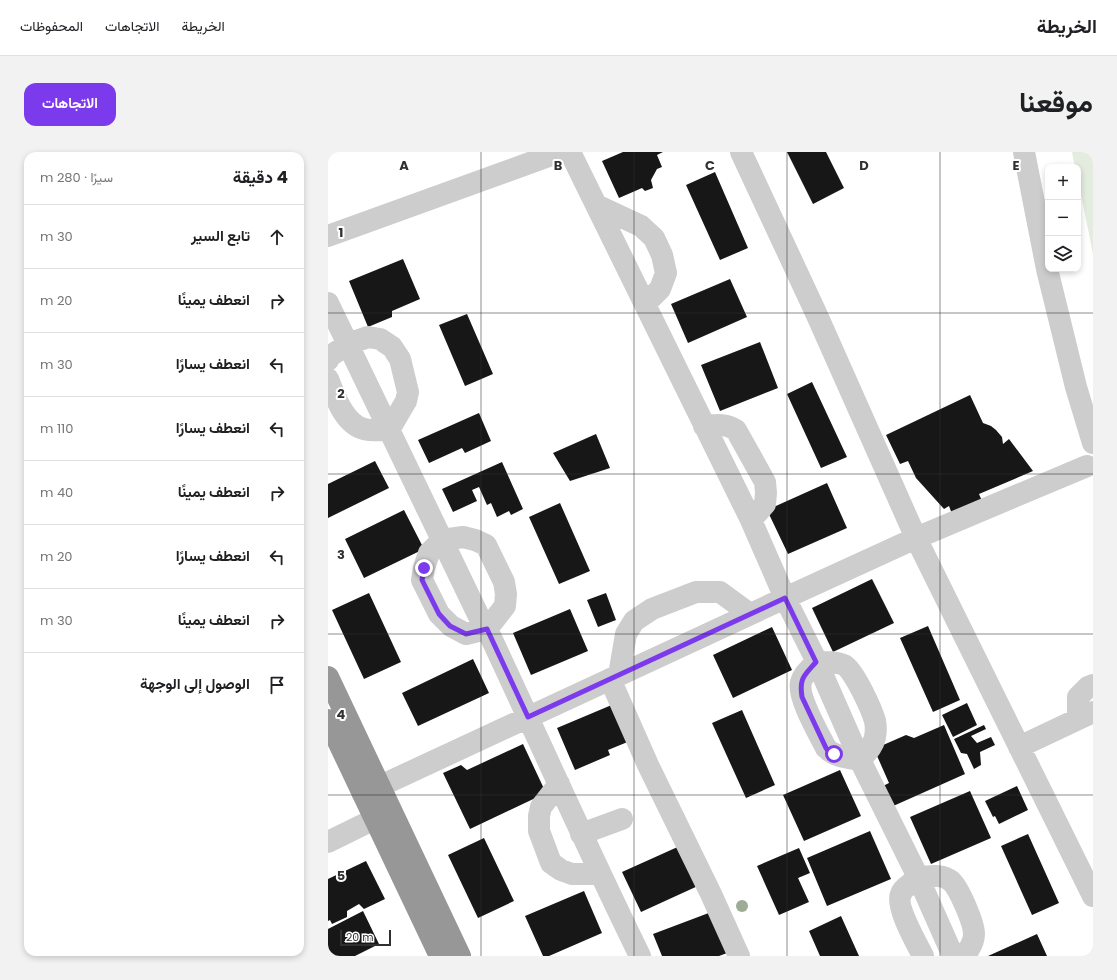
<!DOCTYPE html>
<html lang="ar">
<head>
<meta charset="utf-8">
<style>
  :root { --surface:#fff; --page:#f2f2f2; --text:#202124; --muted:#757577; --line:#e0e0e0; --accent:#7c3aed }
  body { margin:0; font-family:Poppins,Vazirmatn,sans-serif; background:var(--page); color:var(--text); direction:rtl }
  .controls { position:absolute; right:12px; top:12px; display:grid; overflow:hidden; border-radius:8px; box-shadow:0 2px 6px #0003 }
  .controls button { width:36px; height:36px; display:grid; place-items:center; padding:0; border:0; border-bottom:1px solid var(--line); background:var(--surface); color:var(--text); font:20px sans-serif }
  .scale { position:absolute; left:12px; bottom:10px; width:51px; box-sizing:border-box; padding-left:4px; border:2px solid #303030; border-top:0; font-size:11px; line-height:14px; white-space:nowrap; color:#303030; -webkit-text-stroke:3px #fff; paint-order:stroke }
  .stop { position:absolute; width:12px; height:12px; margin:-9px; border:3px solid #7c3aed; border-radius:50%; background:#fff }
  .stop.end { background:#7c3aed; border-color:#fff; box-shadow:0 1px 4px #0008 }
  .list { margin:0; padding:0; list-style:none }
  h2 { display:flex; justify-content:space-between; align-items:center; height:52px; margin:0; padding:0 16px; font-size:17px }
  h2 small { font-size:13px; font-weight:400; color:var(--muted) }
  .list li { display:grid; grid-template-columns:26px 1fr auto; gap:12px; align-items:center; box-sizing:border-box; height:64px; padding:0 16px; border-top:1px solid var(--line) }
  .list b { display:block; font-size:15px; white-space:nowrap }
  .list em { font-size:13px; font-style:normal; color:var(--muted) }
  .icon { flex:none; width:22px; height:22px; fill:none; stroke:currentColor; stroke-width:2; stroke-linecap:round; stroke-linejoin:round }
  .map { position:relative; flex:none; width:765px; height:804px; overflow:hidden; direction:ltr; border-radius:12px }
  header { display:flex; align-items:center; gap:24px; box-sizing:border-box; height:56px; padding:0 20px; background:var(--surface); border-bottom:1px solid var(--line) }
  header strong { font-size:19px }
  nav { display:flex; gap:22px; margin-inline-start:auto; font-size:14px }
  .intro { display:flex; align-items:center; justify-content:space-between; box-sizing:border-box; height:96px; padding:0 24px }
  h1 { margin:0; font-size:28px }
  .button { padding:10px 18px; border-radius:12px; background:var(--accent); color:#fff; font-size:14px; font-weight:700 }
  main { display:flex; gap:24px; padding:0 24px }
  aside { flex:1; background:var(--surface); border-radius:12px; box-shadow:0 2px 6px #0003 }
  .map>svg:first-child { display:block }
  .green { fill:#e4ebdf }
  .building { fill:#171717 }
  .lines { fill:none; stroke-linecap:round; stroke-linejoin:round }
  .minor { stroke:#cdcdcd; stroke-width:22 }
  .highway { stroke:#979797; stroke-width:22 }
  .tree { fill:#9eab97 }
  .route { stroke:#7c3aed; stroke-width:5 }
  .grid { fill:none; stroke:#303030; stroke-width:1; stroke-opacity:0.55 }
  .grid-label { font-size:13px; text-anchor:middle; font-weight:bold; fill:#303030; stroke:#fff; stroke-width:4; stroke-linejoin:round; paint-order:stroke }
</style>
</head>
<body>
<header>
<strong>الخريطة</strong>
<nav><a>الخريطة</a><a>الاتجاهات</a><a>المحفوظات</a></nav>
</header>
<div class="intro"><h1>موقعنا</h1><a class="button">الاتجاهات</a></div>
<main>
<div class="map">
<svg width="765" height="804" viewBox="0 0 765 804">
  <rect width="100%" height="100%" fill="#fff"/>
  <path class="green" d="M744 0H765V102L750 28V15H747Z"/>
  <path class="building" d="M295 0H335L329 3 334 15 329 17 323 28 325 36 317 39 314 36 291 46 274 9Z
    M459 0H498L516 36 485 52Z
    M387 20 420 96 392 108 358 33Z
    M75 107 92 147 64 159V165L40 175 21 129Z
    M402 127 419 165 360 191 343 152Z
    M139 162 165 222 137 234 111 173Z
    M432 190 450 236 392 259 373 213Z
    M484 230 519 305 493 316 459 242Z
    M642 243 655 271 663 274 668 278 674 285 675 292 681 287 705 319 651 342 654 349 624 362 621 354 616 357 588 326 580 309 572 312 558 283Z
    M151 261 163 289 137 301 134 296 101 311 90 288Z
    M268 282 282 316 242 329 225 301Z
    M47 309 61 336 0 366V332Z
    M174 310 195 357 183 363 181 359 169 365 163 351 159 353 151 335 144 338 149 349 125 360 114 337Z
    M499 331 519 376 460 402 439 358Z
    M232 351 262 419 231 432 201 365Z
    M76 358 96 397 36 426 17 387Z
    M544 427 566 471 505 500 484 456Z
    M41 441 73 510 36 527 4 458Z
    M278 441 288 468 270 475 259 448Z
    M242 457 260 499 203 523 185 481Z
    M600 474 632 548 605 560 572 486Z
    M444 475 464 518 405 546 385 503Z
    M145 507 161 541 90 574 74 541Z
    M639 551 649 573 625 585 614 563Z
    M286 552 302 589 280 598 282 603 247 618 229 576Z
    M414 558 447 633 418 646 384 571Z
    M616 573 637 622 563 655 553 635 561 631 546 597 578 583 586 586Z
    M656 573 658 577 643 584 649 591 663 585 667 593 652 600 653 613 646 617 639 602 633 601 626 587Z
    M195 592 218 641 142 677 115 621 133 613 139 618Z
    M512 618 533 664 476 689 455 643Z
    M689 634 700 658 671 672 667 664 665 665 657 649Z
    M642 639 663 686 603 712 582 665Z
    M542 679 563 727 499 754 479 706Z
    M700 682 731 751 704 763 673 694Z
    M156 686 186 749 150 766 120 703Z
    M354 693 372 733 313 760 294 720Z
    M471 696 482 721 470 726 481 750 451 763 429 714Z
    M38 709 57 747 36 757 31 752 19 759V765L4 772 2 768 0 769V727Z
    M256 739 274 781 221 804H215L197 764Z
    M35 759 51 792 27 804H0V777Z
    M386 759 402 800 391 804H334L325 782Z
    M513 764 531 804H492L481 779Z
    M709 782 719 804H660Z"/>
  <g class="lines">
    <path class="minor" d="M242 0 423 368 457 446 489 510 532 608 590 725 625 804
      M413 0 488 161 588 386 765 744
      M696 0 719 117 748 235 765 291
      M268 53 313 74 326 86 334 103 338 121 332 137 317 152
      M0 84 232 0
      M0 151 156 475 159 477C210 586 259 696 312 804
      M0 208 1 205 20 192 40 185 52 187 64 195 72 207 80 240 78 249 61 278C53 278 44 279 36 277 16 272 7 244 0 227
      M376 274C387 273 398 271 408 278L437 330 438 341 437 352 423 368
      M135 385 147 388 158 393 176 430 178 442 177 454 159 477 138 482 123 474 111 462 94 428 96 416 101 401 114 388Z
      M489 510C497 510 508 509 516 513 526 518 544 558 547 569 548 574 548 580 547 585 545 595 539 600 532 608 521 606 506 605 498 596 491 582 469 545 473 530 475 522 483 515 489 510Z
      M291 523 298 482 306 469 324 457 368 440H392L422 462
      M282 527 320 613 383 742 411 804
      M750 567V545L760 535 765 533
      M691 595 765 560
      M231 632 213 655 211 664V679L223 711 233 718 244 722H272
      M35 642 457 446 588 386 759 314
      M253 682 294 667
      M0 690 63 659
      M595 804C589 792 567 754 573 742 574 738 578 735 581 733 585 729 588 725 593 725 604 724 614 722 623 729 631 736 646 771 646 782 646 789 641 798 636 804"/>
    <path class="highway" d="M0 525 132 804
      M0 568 112 804"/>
  </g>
  <circle class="tree" cx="414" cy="754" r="6"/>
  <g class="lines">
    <path class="route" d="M96 416 94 428 111 462 122 474 138 482 159 477 200 565 457 446 488 510C476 524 471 526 474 545L498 596 501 600 506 602"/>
  </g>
  <path class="grid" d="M153 0V804M306 0V804M459 0V804M612 0V804M0 161H765M0 322H765M0 482H765M0 643H765"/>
  <g class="grid-label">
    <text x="76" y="18">A</text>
    <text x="230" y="18">B</text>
    <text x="382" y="18">C</text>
    <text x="536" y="18">D</text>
    <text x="688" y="18">E</text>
    <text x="13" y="85">1</text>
    <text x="13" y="246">2</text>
    <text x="13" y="407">3</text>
    <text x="13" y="567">4</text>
    <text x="13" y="728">5</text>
  </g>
</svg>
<div class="controls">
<button>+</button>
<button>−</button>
<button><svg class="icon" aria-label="layers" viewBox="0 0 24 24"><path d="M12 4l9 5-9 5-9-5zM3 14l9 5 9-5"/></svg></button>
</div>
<div class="scale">20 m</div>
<div class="stop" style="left:506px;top:602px"></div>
<div class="stop end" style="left:96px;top:416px"></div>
</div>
<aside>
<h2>4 دقيقة<small>سيرًا · 280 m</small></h2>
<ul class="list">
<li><svg class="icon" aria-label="ahead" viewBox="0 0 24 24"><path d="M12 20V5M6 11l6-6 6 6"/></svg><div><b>تابع السير</b></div><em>30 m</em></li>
<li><svg class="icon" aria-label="right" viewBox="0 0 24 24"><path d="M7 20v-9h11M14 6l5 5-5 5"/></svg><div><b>انعطف يمينًا</b></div><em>20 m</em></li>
<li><svg class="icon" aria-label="left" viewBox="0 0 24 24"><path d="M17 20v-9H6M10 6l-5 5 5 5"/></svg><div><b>انعطف يسارًا</b></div><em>30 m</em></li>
<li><svg class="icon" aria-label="left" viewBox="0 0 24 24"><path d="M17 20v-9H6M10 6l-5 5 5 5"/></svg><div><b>انعطف يسارًا</b></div><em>110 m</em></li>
<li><svg class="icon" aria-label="right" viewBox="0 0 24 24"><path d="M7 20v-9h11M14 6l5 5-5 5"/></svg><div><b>انعطف يمينًا</b></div><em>40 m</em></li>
<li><svg class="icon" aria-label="left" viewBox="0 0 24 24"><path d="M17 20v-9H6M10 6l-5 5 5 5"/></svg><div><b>انعطف يسارًا</b></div><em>20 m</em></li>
<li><svg class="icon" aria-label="right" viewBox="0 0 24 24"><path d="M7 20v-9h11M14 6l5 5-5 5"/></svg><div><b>انعطف يمينًا</b></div><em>30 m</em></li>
<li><svg class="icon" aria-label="arrive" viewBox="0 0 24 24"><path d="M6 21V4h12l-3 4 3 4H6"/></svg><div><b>الوصول إلى الوجهة</b></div></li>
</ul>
</aside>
</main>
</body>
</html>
